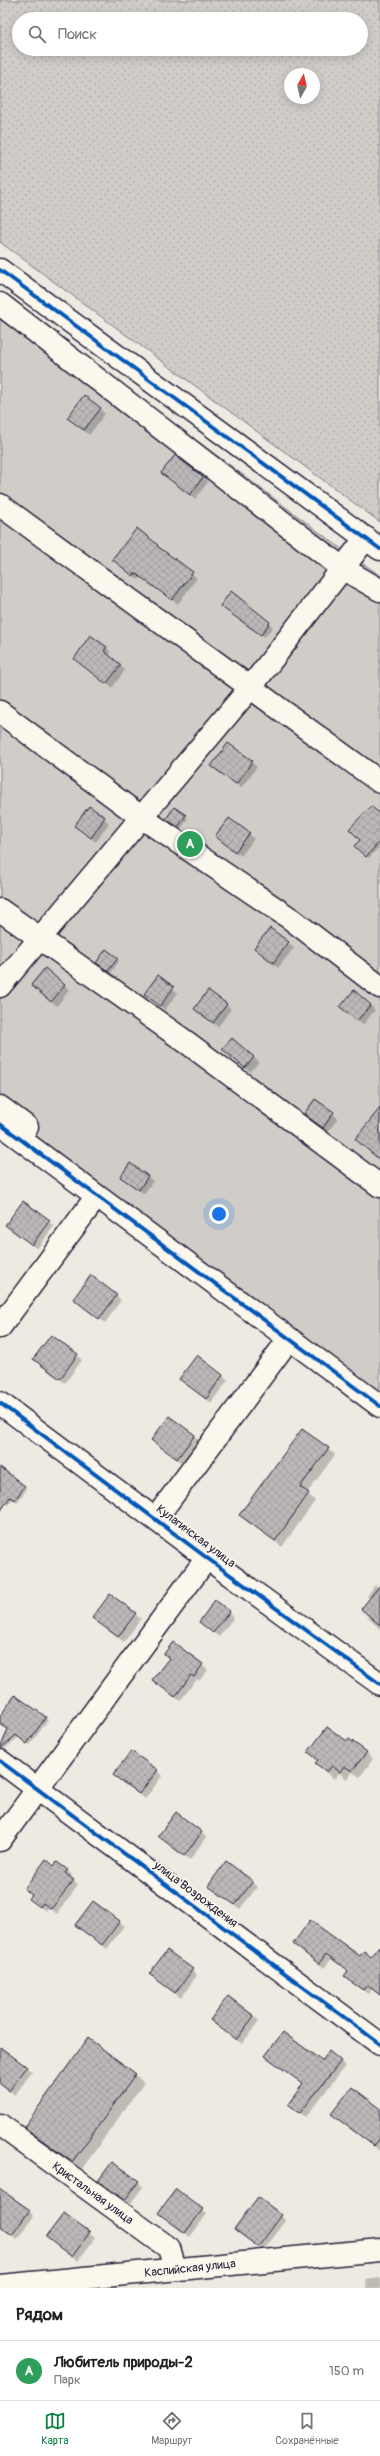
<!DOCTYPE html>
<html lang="ru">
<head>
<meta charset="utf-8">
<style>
  :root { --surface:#fff; --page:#f6f6f6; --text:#222; --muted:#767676; --line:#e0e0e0; --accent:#0b8043 }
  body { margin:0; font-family:Pangolin,sans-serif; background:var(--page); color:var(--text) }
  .compass { position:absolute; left:284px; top:68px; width:36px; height:36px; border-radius:50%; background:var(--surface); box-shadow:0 2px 10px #0003; rotate:8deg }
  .you { position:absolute; left:219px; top:1214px; width:14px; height:14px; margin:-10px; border:3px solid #fff; border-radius:50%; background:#1a73e8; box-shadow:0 0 0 6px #1a73e833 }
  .badge { display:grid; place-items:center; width:26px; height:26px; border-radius:50%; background:var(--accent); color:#fff; font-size:13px; font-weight:700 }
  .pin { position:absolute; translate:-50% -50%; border:2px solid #fff; box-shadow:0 1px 4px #0006 }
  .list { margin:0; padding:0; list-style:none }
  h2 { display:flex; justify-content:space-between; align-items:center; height:52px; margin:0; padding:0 16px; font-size:17px }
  h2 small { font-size:13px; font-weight:400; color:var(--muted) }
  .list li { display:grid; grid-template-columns:26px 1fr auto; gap:12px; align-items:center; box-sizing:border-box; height:60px; padding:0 16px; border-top:1px solid var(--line) }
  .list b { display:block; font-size:15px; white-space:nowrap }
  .list p { margin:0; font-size:13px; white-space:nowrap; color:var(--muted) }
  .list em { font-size:13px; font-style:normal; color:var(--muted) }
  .icon { flex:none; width:22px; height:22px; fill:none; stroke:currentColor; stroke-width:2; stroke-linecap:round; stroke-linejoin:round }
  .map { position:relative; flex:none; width:380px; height:2288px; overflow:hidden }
  .search { position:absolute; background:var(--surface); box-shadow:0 2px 10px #0003; left:12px; right:12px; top:12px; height:44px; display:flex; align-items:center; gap:10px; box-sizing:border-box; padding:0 14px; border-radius:22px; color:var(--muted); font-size:15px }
  .sheet { height:112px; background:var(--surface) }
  nav { display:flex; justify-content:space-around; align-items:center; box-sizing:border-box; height:56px; border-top:1px solid var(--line); background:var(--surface); font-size:11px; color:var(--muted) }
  nav a { display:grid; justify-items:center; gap:2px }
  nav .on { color:var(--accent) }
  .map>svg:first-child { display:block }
  .grass { fill:url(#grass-dots); stroke:#797882; fill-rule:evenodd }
  .garden { fill:#d0cdc9; stroke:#797882 }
  .shadow { fill:#0003 }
  .building { fill:url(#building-cross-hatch); stroke:#22223b }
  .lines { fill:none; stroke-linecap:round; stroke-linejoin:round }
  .minor-casing { stroke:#22223b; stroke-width:25 }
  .minor { stroke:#fbf7ec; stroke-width:22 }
  .cycleway-casing { stroke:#fbf7ec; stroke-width:6 }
  .cycleway { stroke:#0057b8; stroke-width:4 }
  .labels { text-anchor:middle; stroke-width:3.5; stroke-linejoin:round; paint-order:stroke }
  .street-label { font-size:12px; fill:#22223b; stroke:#fbf7ec }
</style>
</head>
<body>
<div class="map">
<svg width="380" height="2288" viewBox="0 0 380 2288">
  <defs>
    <pattern id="grass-dots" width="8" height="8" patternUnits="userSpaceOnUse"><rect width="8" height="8" fill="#d0cdc9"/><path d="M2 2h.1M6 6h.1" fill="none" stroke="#b2b0ae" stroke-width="1.8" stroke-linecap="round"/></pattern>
    <pattern id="building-cross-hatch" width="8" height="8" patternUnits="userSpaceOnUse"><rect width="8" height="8" fill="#bcb8b8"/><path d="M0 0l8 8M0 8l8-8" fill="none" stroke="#a19e9f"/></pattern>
  </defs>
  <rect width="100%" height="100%" fill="#eeeae2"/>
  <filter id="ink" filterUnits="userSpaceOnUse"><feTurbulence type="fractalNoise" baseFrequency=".025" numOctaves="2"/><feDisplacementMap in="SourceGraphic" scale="8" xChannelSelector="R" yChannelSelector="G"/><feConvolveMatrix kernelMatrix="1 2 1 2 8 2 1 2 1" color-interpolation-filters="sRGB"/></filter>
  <g filter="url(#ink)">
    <path class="grass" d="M0 0H380V522L0 242ZM19 19H361V49H19ZM290 74H314V98H290Z"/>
    <path class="garden" d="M0 293 351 556 380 575V1396L0 1114Z"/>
    <path class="shadow" d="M100 409 105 414 89 435 68 418Z
      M162 473 203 477 208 482 195 499Z
      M157 545 197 578 178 604 141 577 138 580 118 564Z
      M232 592 273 627 265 637 225 609Z
      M91 636 107 648 111 653 109 656 125 670 112 688 81 664Z
      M228 744 257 767 241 788 212 766Z
      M89 807 109 823 96 842 76 826Z
      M185 816 188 818 181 829 170 821Z
      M380 816V846L369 858 356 846Z
      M249 834 254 839 241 856 216 836Z
      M270 929 294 948 278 968 255 948Z
      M117 959 119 961 111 973 100 965Z
      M158 977 178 993 165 1010 145 994Z
      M65 985 69 990 57 1006 37 990Z
      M226 1004 231 1009 218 1027 195 1009Z
      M370 1005 375 1010 363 1025 346 1012Z
      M232 1039 259 1062 250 1072 229 1054Z
      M315 1100 338 1118 328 1132 305 1114Z
      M121 1177H148L153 1181 144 1194Z
      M23 1202 54 1226 37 1249 12 1230Z
      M116 1296 121 1300 105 1323 74 1299Z
      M77 1355 82 1360 65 1383 35 1359Z
      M223 1375 228 1380 211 1403 180 1379Z
      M169 1417 200 1441 183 1464 152 1440Z
      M328 1449 335 1455 307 1493 315 1501 282 1547 241 1515Z
      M0 1477 27 1489 17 1502 13 1498 8 1505 5 1503 0 1510Z
      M375 1585 378 1588 380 1586V1629L367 1617 369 1615 362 1609 370 1599 367 1596Z
      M110 1595 141 1619 124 1642 98 1622Z
      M229 1612 234 1617 219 1637 200 1622Z
      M173 1643 208 1670 199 1681 197 1679 180 1701 153 1680 170 1658Z
      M15 1697 48 1720 30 1745 19 1737 3 1750 1 1749 8 1730 0 1723V1718Z
      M348 1743 366 1752 373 1759 360 1777 352 1772 347 1779 339 1773 334 1779 316 1763 318 1761 309 1752Z
      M157 1771 162 1776 145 1799 114 1775Z
      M201 1833 206 1837 190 1860 159 1836Z
      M54 1867 67 1870 72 1875 70 1878 78 1885 57 1914 48 1907 46 1911 36 1904 33 1896 25 1889Z
      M252 1882 257 1887 240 1909 215 1890Z
      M119 1922 124 1926 107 1949 77 1925Z
      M294 1944 380 1960V1995L372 1989 368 1994 361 1989 351 1981 349 1971 332 1958 324 1968Z
      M167 1951 197 1975 181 1998 150 1974Z
      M254 2016 259 2021 242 2044 211 2020Z
      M1 2049 32 2072 15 2095 0 2084Z
      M266 2056 322 2062 340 2061 345 2066 306 2117 294 2109 304 2085Z
      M135 2075 144 2083 81 2170 25 2127Z
      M380 2109V2151L333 2114Z
      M99 2181 138 2182 143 2187 130 2204Z
      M0 2190 34 2216 17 2239 0 2227Z
      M202 2210 207 2214 190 2237 160 2213Z
      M64 2214 95 2238 78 2261 47 2237Z
      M281 2216 286 2221 263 2251 240 2233Z
      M380 2278V2288H367L366 2280Z"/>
    <path class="building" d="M84 395 101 408 84 430 67 418Z
      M175 455 203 477 190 495 161 473Z
      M137 528 158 545 157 546 193 572 172 600 135 573 133 576 112 559Z
      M231 591 270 622 261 635 220 606Z
      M90 635 107 647 104 651 121 665 106 684 74 659Z
      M228 743 253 761 236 784 211 766Z
      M89 806 105 817 91 838 74 826Z
      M371 806 380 814V841L366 857 354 846 360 840 349 829Z
      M174 807 186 815 178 827 166 819Z
      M229 818 250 833 235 852 215 836Z
      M270 928 289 942 273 963 254 948Z
      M106 949 118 958 108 971 96 963Z
      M45 968 65 985 51 1002 31 985Z
      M158 975 174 987 160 1006 144 994Z
      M208 990 227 1004 213 1023 194 1009Z
      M354 990 371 1005 357 1021 340 1007Z
      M232 1038 254 1057 245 1068 222 1049Z
      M315 1099 334 1112 323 1128 304 1114Z
      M380 1108V1160L355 1139Z
      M130 1163 148 1176 139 1190 120 1177Z
      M23 1201 50 1220 32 1245 5 1225Z
      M91 1275 117 1295 99 1319 73 1299Z
      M51 1335 78 1354 60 1379 33 1359Z
      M197 1355 223 1375 206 1399 179 1379Z
      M169 1416 195 1435 177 1459 151 1440Z
      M302 1429 329 1448 300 1487 309 1493 275 1541 239 1515Z
      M0 1467 25 1486 15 1500 10 1497 0 1512Z
      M380 1585V1625L361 1609Z
      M110 1594 136 1613 118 1637 92 1618Z
      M215 1600 230 1611 213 1633 199 1622Z
      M173 1642 203 1664 194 1677 191 1675 175 1697 152 1680 169 1658 164 1654Z
      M15 1695 46 1717 27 1744 16 1735 0 1749 8 1729 0 1724V1716Z
      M327 1727 347 1741 349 1739 367 1752 352 1771 344 1766 340 1772 332 1766 327 1772 315 1763 318 1760 308 1752Z
      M131 1751 158 1770 139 1794 113 1775Z
      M176 1812 202 1832 184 1856 158 1836Z
      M46 1859 54 1866 57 1862 68 1870 65 1873 74 1880 51 1909 43 1903 40 1907 29 1899 32 1895 24 1889Z
      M226 1861 253 1881 235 1905 208 1886Z
      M93 1901 120 1921 102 1945 75 1925Z
      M310 1920 360 1956 364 1951 371 1957 380 1946V1995L367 1985 363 1990 354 1984 344 1976 348 1971 326 1954 319 1964 293 1944Z
      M167 1950 193 1969 175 1993 149 1974Z
      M228 1996 254 2016 236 2040 210 2020Z
      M283 2032 322 2061 329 2051 341 2061 300 2113 288 2104 303 2084 265 2056Z
      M88 2038 136 2074 72 2162 24 2127Z
      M0 2047 27 2067 9 2091 0 2084Z
      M352 2087 380 2108V2138L374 2146 331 2114Z
      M112 2162 139 2181 125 2200 98 2181Z
      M0 2189 30 2210 12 2235 0 2226Z
      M176 2189 203 2209 185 2233 158 2213Z
      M258 2197 282 2215 258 2247 234 2229Z
      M64 2213 90 2232 72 2257 46 2237Z"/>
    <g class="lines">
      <defs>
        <path id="minor" d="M0 270 380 549
          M0 304 342 568 380 590
          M0 505 380 782
          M0 712 141 817 291 919 380 987
          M0 910 189 1044 380 1186
          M0 986 250 688 366 538
          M0 1107 27 1127
          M0 1124 380 1406
          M0 1327 97 1196
          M0 1403 207 1558 380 1684
          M156 1518 289 1339
          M0 1761 380 2044
          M0 1840 207 1558
          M0 2125 169 2248 175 2269
          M0 2286 380 2250"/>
      </defs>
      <use href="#minor" class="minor-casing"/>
      <use href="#minor" class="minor"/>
      <defs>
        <path id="cycleway" d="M0 270 380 549
          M0 1124 380 1406
          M0 1403 207 1558 380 1684
          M0 1761 380 2044"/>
      </defs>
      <use href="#cycleway" class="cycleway-casing"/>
      <use href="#cycleway" class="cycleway"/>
    </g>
  </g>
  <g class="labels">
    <g class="street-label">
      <text transform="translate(196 1536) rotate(37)" y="4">Кулагинская улица</text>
      <text transform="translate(196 1894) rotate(37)" y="4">улица Возрождения</text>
      <text transform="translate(93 2193) rotate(36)" y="4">Кристальная улица</text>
      <text transform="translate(190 2268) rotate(-6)" y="4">Каспийская улица</text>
    </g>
  </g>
</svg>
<svg class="compass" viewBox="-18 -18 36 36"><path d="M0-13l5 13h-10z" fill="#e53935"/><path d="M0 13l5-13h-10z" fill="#767676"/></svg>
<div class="you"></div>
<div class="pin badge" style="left:190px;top:844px;background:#2e9e5b">A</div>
<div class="search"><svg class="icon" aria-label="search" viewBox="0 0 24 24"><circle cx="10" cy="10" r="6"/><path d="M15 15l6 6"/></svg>Поиск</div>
</div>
<section class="sheet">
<h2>Рядом<small></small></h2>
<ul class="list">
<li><span class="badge" style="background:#2e9e5b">A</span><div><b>Любитель природы-2</b><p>Парк</p></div><em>150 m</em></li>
</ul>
</section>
<nav>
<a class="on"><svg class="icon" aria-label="map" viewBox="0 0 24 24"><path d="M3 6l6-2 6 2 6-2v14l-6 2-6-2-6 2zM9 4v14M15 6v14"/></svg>Карта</a>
<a><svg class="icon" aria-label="directions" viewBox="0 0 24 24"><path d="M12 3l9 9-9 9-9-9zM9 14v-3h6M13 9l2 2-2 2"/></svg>Маршрут</a>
<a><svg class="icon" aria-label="saved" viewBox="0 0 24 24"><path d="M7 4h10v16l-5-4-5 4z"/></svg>Сохранённые</a>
</nav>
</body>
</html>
